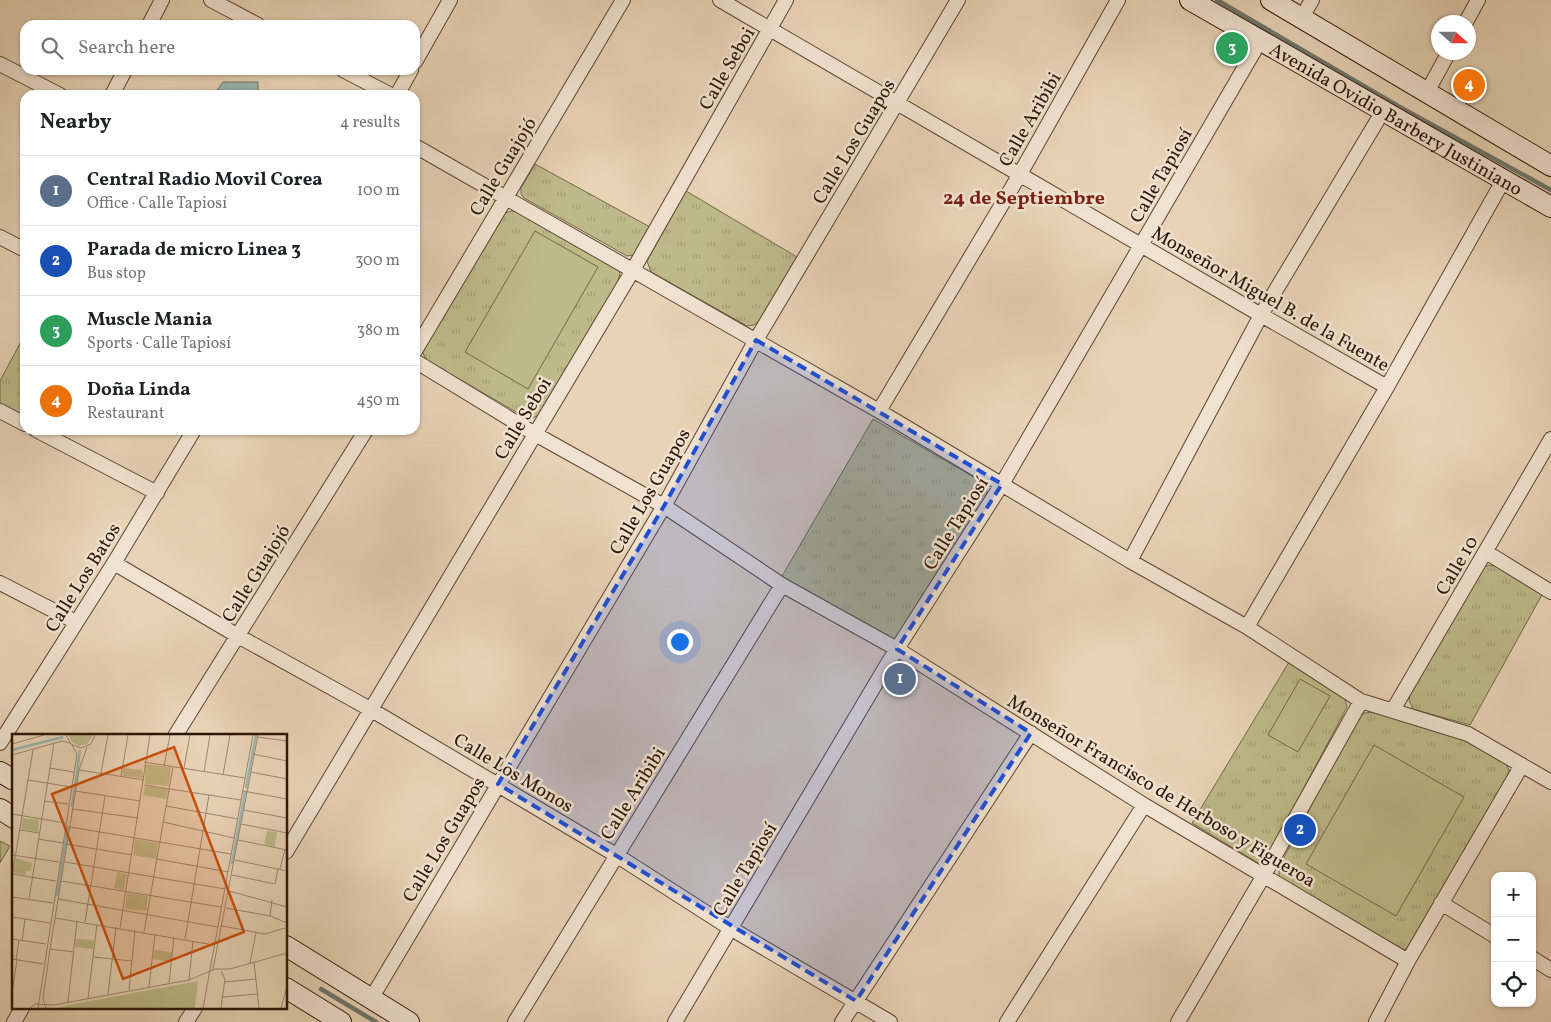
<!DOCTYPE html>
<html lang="en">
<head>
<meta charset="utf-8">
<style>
  :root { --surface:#fff; --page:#f2f2f2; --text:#202124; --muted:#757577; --line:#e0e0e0; --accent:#0f766e }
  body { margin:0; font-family:Vollkorn,serif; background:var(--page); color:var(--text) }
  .controls { position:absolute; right:15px; bottom:15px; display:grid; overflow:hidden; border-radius:10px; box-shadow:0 1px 4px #0004 }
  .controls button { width:45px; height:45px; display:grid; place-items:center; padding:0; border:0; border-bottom:1px solid var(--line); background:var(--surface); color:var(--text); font:25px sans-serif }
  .compass { position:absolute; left:1431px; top:15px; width:45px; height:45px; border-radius:50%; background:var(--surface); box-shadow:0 1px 4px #0004; rotate:111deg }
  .you { position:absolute; left:679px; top:641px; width:18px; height:18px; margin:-12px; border:4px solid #fff; border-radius:50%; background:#1a73e8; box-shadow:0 0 0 8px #1a73e833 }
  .badge { display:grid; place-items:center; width:32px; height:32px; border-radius:50%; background:var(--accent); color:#fff; font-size:16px; font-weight:700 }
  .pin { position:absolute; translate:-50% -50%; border:2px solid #fff; box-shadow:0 1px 5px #0006 }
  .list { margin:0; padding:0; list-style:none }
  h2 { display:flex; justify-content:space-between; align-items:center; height:65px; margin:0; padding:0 20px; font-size:21px }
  h2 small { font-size:16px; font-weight:400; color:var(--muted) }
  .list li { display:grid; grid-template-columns:32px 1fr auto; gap:15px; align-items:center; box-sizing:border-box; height:70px; padding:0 20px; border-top:1px solid var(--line) }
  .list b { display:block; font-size:19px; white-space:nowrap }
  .list p { margin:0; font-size:16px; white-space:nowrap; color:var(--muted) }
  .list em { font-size:16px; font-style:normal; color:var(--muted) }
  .icon { flex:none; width:28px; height:28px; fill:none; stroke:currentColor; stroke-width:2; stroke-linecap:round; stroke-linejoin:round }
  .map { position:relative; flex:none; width:1551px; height:1022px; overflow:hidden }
  .search { position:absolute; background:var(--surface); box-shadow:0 1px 4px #0004; left:20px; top:20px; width:400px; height:55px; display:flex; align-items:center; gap:12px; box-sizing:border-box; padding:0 18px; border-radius:15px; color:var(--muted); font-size:19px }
  .panel { position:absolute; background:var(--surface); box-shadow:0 1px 4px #0004; left:20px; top:90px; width:400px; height:345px; border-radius:15px }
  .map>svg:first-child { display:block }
  .grass { fill:url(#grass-tufts); stroke:#756848 }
  .pitch { fill:#bdba89; stroke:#756848 }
  .water { fill:#97b7b1; stroke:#6d776d }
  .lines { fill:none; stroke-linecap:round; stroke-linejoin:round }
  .stream { stroke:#6d776d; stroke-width:4.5 }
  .street-casing { stroke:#5c4532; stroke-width:16 }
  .secondary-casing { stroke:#2d1606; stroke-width:22 }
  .street { stroke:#f0e2d0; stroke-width:14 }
  .secondary { stroke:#f0e2d0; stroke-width:20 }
  .marked { fill:#1d4ed8; fill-opacity:0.2; stroke:#1d4ed8; stroke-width:4; stroke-dasharray:10 6; stroke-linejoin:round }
  .labels { text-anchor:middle; stroke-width:5; stroke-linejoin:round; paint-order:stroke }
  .street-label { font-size:19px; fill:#2d1606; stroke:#f0e2d0 }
  .neighbourhood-label { font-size:20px; font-weight:bold; fill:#7a1f14; stroke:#f0e2d0 }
  .inset-river { fill:none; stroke:#97b7b1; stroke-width:2.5 }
  .inset-road { fill:none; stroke:#9d8770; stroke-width:1 }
  .view { fill:#cc4f0b; fill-opacity:0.15; stroke:#cc4f0b; stroke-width:2.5 }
  .inset-edge { fill:none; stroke:#2d1606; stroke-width:2.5 }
</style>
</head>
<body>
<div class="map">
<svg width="1551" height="1022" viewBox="0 0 1551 1022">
  <defs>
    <pattern id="grass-tufts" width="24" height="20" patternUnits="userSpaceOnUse" patternTransform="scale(1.25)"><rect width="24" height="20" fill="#bdba89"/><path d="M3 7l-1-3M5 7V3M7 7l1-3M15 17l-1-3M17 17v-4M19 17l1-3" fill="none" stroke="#a39f75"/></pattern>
  </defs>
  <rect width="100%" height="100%" fill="#e8d3b6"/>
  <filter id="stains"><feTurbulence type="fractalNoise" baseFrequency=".004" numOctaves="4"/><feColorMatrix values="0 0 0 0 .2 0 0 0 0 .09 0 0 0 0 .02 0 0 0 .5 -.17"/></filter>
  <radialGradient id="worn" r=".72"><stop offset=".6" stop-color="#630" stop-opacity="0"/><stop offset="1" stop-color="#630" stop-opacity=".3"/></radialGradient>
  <path class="grass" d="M535 164 650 227 634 255 627 256 524 198 521 194V188Z
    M686 191 797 257 759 321 754 325 747 326 651 272 647 261Z
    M511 211H518L619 270 620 274 617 284 540 414 533 418 525 417 426 360 423 353 426 345 505 213Z
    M25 334V417L0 404V381Z
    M873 419 986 484 987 495 902 640 895 642 781 578Z
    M1489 565 1495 566 1543 593 1470 725 1413 709 1409 700 1410 695 1482 568Z
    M1289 662 1344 696 1347 707 1266 859 1263 862 1258 863 1192 823Z
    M1373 712 1460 736 1506 764 1509 770 1508 777 1409 948 1398 951 1279 879V867L1355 722 1364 713Z"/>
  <path class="pitch" d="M535 231 598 267 528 389 465 352Z
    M1300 679 1330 696 1298 752 1268 735Z
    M1374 745 1464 797 1396 916 1306 864Z
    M0 841 10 846 0 863Z"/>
  <path class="water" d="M223 82H258V95H217L215 93Z"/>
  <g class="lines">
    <path class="stream" d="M1217 0 1398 106 1551 190
      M321 989 376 1022"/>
    <defs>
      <path id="street" d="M211 0 258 25
        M720 0 1261 315 1387 387
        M1302 17 1312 0
        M1466 22 1478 0
        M149 25 162 0
        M415 62 450 0
        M0 64 60 95
        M343 70 391 95
        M1427 92 1449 52
        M112 95 125 70
        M397 95 411 70
        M415 146 879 411 1130 561 1247 627 1361 701 1468 734 1551 782
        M0 237 25 250
        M415 351 623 0
        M415 361 535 434 664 506 782 585 897 649 1144 805 1408 961
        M0 411 25 424
        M879 411 1020 174 1118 0
        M36 430 157 493
        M1486 552 1551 592
        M1130 561 1261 315 1383 111
        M114 563 238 636 370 709 616 855 730 928 890 1022
        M0 583 76 622
        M1247 627 1387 387 1504 179
        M1393 710 1551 439
        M175 736 366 430
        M0 743 114 563 194 430
        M286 852 633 270 786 0
        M1441 903 1495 936
        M1532 958 1551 970
        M371 999 664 506 756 340 958 0
        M14 1022 22 1008
        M186 1022 195 1008
        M515 1022 782 585
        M675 1022 888 663 1002 484 1260 41
        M842 1022 1031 733
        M1007 1022 1144 805
        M1178 1022 1264 875 1361 701
        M1376 1022 1408 961 1522 765"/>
      <g id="secondary">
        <path id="s1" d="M1190 0 1551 207"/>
        <path d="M1271 0 1551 166"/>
        <path d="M0 772 14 780"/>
        <path d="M0 809 14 818"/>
        <path d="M286 946 409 1022"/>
        <path d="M286 988 341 1022"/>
      </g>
    </defs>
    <use href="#street" class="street-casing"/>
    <use href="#secondary" class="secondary-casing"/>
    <use href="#street" class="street"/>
    <use href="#secondary" class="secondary"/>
  </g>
  <path class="marked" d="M756 340 1002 484 897 649 1031 733 856 1001 498 784 664 506Z"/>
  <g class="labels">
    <g class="street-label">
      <text transform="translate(726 68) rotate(-60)" y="7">Calle Seboi</text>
      <text dy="7" stroke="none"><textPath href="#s1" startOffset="238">Avenida Ovidio Barbery Justiniano</textPath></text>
      <text transform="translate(1029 119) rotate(-60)" y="7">Calle Aribibi</text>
      <text transform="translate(853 141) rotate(-59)" y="7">Calle Los Guapos</text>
      <text transform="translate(502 166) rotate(-59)" y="7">Calle Guajojó</text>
      <text transform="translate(1160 175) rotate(-60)" y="7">Calle Tapiosí</text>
      <text transform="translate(1271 298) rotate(30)" y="7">Monseñor Miguel B. de la Fuente</text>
      <text transform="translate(522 418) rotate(-59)" y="7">Calle Seboi</text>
      <text transform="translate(649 491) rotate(-60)" y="7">Calle Los Guapos</text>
      <text transform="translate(955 523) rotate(-58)" y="7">Calle Tapiosí</text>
      <text transform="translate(1456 565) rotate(-60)" y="7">Calle 10</text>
      <text transform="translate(255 573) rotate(-58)" y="7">Calle Guajojó</text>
      <text transform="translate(82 577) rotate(-58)" y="7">Calle Los Batos</text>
      <text transform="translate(514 772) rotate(31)" y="7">Calle Los Monos</text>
      <text transform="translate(1162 790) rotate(31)" y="7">Monseñor Francisco de Herboso y Figueroa</text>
      <text transform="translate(632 793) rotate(-58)" y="7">Calle Aribibi</text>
      <text transform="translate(443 839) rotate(-59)" y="7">Calle Los Guapos</text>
      <text transform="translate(744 869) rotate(-59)" y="7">Calle Tapiosí</text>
    </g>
    <g class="neighbourhood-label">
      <text x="1024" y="204">24 de Septiembre</text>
    </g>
  </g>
  <g transform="translate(12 734)">
    <rect width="275" height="275" fill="#e8d3b6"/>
    <path d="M56 1H81L75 10 67 12 60 8ZM133 30 159 33 157 52 133 50ZM111 34 130 36 131 44 111 42ZM133 52 156 55 154 65 131 61ZM11 84 27 86 26 98 9 95ZM255 97 265 98 263 113 252 110ZM123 105 146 109 144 125 121 121ZM105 138 115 140 112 156 102 154ZM115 159 136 162 134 177 113 175ZM64 205 82 206 81 215 63 213ZM142 216 160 218 159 228 141 225ZM186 247 183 274H47L57 271Z" fill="#bdba89"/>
    <path d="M155 257 182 258 180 263H154L126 273 90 270ZM163 266 181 268 180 274H136Z" fill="#bdba89"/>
    <path d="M137 42a9 9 0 1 1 18 0a9 9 0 1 1-18 0ZM4 124 20 129 19 137H14L13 141 2 139ZM115 161 133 164 131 173 114 170Z" fill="#bdba89"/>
    <path class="inset-river" d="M0 16 51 3M234 54 244 1M60 73 68 16M220 130 233 58M45 162 56 92"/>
    <path class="inset-road" d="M54 1 59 10 69 14 79 10 83 1M245 3 275 7M0 10 32 1M241 20 275 27M0 21 50 7 58 9M132 28 233 44M152 32 158 1M37 34 62 38M172 34 178 1M67 36 132 46M192 38 198 1M239 38 275 45M89 39 96 1M211 41 218 1M109 42 116 1M16 46 59 53M132 51 229 66M63 57 128 67M231 57 275 65M32 67 56 70M154 72 226 85M61 75 126 84M231 76 275 84M0 80 53 89M151 88 222 104M229 90 275 99M58 93 219 120M8 96 27 99M26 105 51 109M226 106 275 116M54 110 120 121M0 121 47 128M145 125 216 138M223 126 275 137M53 128 213 155M268 135 273 115M0 140 44 147M220 141 263 150 266 134M0 142 21 16M49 147 209 173M217 157 275 173M0 163 41 169M17 165 42 9M46 165 206 193M214 174 258 182 275 189M258 182 260 166M0 183 38 189M275 183V204M43 184 202 211M73 188 93 62M210 192 253 200 273 194M108 194 138 1M132 198 161 33M0 205 34 210M173 205 197 61M10 207 13 185M38 215 62 218M81 223 120 227M0 225 31 230M4 226 7 206M242 228 247 274M238 229 244 199M201 235 246 1M177 246 181 207M213 248 244 245M157 249 162 203M137 253 143 200M117 256 123 196M0 258 5 226M96 260 104 193M211 263 245 260M76 264 85 190M56 268 65 187M18 274 23 270 42 271 177 246 203 235H218L275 219M26 274 65 20 60 11M34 274 31 265 38 215 67 36 75 13M191 274 241 1M209 274 213 245 209 237M269 274 275 253"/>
    <path class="view" d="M162 13 232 198 111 245 40 60Z"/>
    <rect width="275" height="275" class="inset-edge"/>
  </g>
  <rect width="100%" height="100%" filter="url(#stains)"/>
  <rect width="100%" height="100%" fill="url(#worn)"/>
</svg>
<div class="controls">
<button>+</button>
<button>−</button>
<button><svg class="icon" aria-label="locate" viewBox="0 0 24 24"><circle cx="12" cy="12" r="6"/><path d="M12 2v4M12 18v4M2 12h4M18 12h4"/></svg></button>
</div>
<svg class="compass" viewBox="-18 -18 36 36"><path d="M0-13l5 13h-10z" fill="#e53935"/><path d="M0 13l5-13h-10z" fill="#757577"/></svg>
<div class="you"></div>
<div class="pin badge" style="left:900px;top:679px;background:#5c6f8a">1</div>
<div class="pin badge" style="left:1300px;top:830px;background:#1a4fb4">2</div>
<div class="pin badge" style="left:1232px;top:48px;background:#2e9e5b">3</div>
<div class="pin badge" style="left:1469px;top:85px;background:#e8710a">4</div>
<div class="search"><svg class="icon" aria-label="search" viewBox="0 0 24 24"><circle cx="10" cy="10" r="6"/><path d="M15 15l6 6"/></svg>Search here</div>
<section class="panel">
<h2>Nearby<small>4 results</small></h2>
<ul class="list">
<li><span class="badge" style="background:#5c6f8a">1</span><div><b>Central Radio Movil Corea</b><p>Office · Calle Tapiosí</p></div><em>100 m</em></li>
<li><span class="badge" style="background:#1a4fb4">2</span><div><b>Parada de micro Linea 3</b><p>Bus stop</p></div><em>300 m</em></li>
<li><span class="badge" style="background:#2e9e5b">3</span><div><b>Muscle Mania</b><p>Sports · Calle Tapiosí</p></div><em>380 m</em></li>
<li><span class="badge" style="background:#e8710a">4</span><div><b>Doña Linda</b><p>Restaurant</p></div><em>450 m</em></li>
</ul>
</section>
</div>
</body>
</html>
